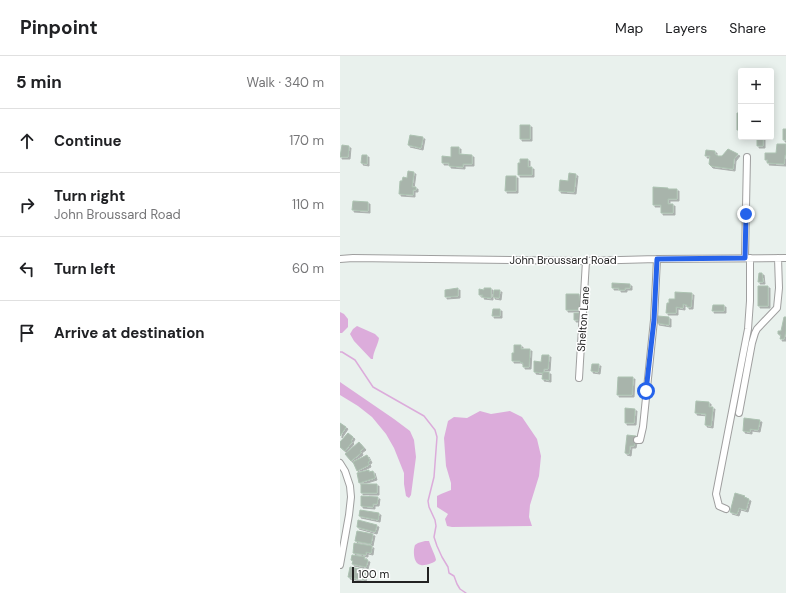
<!DOCTYPE html>
<html lang="en">
<head>
<meta charset="utf-8">
<style>
  :root { --surface:#fff; --page:#f6f6f6; --text:#202124; --muted:#757577; --line:#e0e0e0 }
  body { margin:0; font-family:"DM Sans",sans-serif; background:var(--page); color:var(--text) }
  .controls { position:absolute; right:12px; top:12px; display:grid; overflow:hidden; border-radius:4px; box-shadow:0 2px 10px #0003 }
  .controls button { width:36px; height:36px; display:grid; place-items:center; padding:0; border:0; border-bottom:1px solid var(--line); background:var(--surface); color:var(--text); font:20px sans-serif }
  .scale { position:absolute; left:12px; bottom:10px; width:77px; box-sizing:border-box; padding-left:4px; border:2px solid #222; border-top:0; font-size:11px; line-height:14px; white-space:nowrap; color:#222; -webkit-text-stroke:3px #fff; paint-order:stroke }
  .stop { position:absolute; width:12px; height:12px; margin:-9px; border:3px solid #2563eb; border-radius:50%; background:#fff }
  .stop.end { background:#2563eb; border-color:#fff; box-shadow:0 1px 4px #0008 }
  .list { margin:0; padding:0; list-style:none }
  h2 { display:flex; justify-content:space-between; align-items:center; height:52px; margin:0; padding:0 16px; font-size:17px }
  h2 small { font-size:13px; font-weight:400; color:var(--muted) }
  .list li { display:grid; grid-template-columns:26px 1fr auto; gap:12px; align-items:center; box-sizing:border-box; height:64px; padding:0 16px; border-top:1px solid var(--line) }
  .list b { display:block; font-size:15px; white-space:nowrap }
  .list p { margin:0; font-size:13px; white-space:nowrap; color:var(--muted) }
  .list em { font-size:13px; font-style:normal; color:var(--muted) }
  .icon { flex:none; width:22px; height:22px; fill:none; stroke:currentColor; stroke-width:2; stroke-linecap:round; stroke-linejoin:round }
  .map { position:relative; flex:none; width:446px; height:537px; overflow:hidden }
  header { display:flex; align-items:center; gap:24px; box-sizing:border-box; height:56px; padding:0 20px; background:var(--surface); border-bottom:1px solid var(--line) }
  header strong { font-size:19px }
  nav { display:flex; gap:22px; margin-inline-start:auto; font-size:14px }
  main { display:flex }
  aside { flex:1; background:var(--surface) }
  .map>svg:first-child { display:block }
  .water { fill:#dcacdb }
  .lines { fill:none; stroke-linecap:round; stroke-linejoin:round }
  .stream { stroke:#dcacdb; stroke-width:1.5 }
  .building { fill:#a8b4ab; stroke:#acc2b1; filter:url(#shadow) }
  .minor-casing { stroke:#9f9f9f; stroke-width:8 }
  .minor { stroke:#fff; stroke-width:6 }
  .route { stroke:#2563eb; stroke-width:5 }
  .labels { text-anchor:middle; stroke-width:3; stroke-linejoin:round; paint-order:stroke }
  .street-label { font-size:11px; fill:#222; stroke:#fff }
</style>
</head>
<body>
<header>
<strong>Pinpoint</strong>
<nav><a>Map</a><a>Layers</a><a>Share</a></nav>
</header>
<main>
<aside>
<h2>5 min<small>Walk · 340 m</small></h2>
<ul class="list">
<li><svg class="icon" aria-label="ahead" viewBox="0 0 24 24"><path d="M12 20V5M6 11l6-6 6 6"/></svg><div><b>Continue</b></div><em>170 m</em></li>
<li><svg class="icon" aria-label="right" viewBox="0 0 24 24"><path d="M7 20v-9h11M14 6l5 5-5 5"/></svg><div><b>Turn right</b><p>John Broussard Road</p></div><em>110 m</em></li>
<li><svg class="icon" aria-label="left" viewBox="0 0 24 24"><path d="M17 20v-9H6M10 6l-5 5 5 5"/></svg><div><b>Turn left</b></div><em>60 m</em></li>
<li><svg class="icon" aria-label="arrive" viewBox="0 0 24 24"><path d="M6 21V4h12l-3 4 3 4H6"/></svg><div><b>Arrive at destination</b></div></li>
</ul>
</aside>
<div class="map">
<svg width="446" height="537" viewBox="0 0 446 537">
  <defs>
    <filter id="shadow"><feDropShadow dx="2" dy="2" stdDeviation="0" flood-color="#0004"/></filter>
  </defs>
  <rect width="100%" height="100%" fill="#e9f1ed"/>
  <path class="water" d="M0 256 4 258 8 263V271L2 277H0Z
    M17 270 35 278 39 282C38 289 33 296 33 303H31L14 285 10 278 13 273Z
    M0 326 54 363 70 375 74 384 76 401 71 439 69 442 66 440 64 428V417L54 392 46 378 32 361 18 350 0 339Z
    M140 355 151 358 170 355 182 361 197 383 201 400 199 420 190 449 189 461 192 470 112 471 107 470 105 463 108 458 97 451V440L101 438 111 434V427L106 410 104 382 108 365 114 361 127 362Z
    M85 485H89C90 489 96 501 96 504 95 507 84 510 81 509 73 508 73 494 75 489L78 487Z"/>
  <g class="lines">
    <path class="stream" d="M0 296H2L15 304 33 331 84 360 95 374 97 381 94 421 88 445 89 451 95 464 96 470 94 481 97 490 102 501 108 511 109 517 114 520 117 528 120 533 126 537"/>
  </g>
  <path class="building" d="M397 57H401V74H397Z
    M180 69H190V83H180Z
    M443 73H446V84H443Z
    M70 79 83 81 81 92 68 89Z
    M417 82H423V90H417Z
    M437 88H446V99H445L444 108 427 107 428 104H425V97H436Z
    M2 89 9 90 8 101H0Z
    M111 91H119V98L132 99V108H123V111L109 110V107H102V100L111 101Z
    M388 93 398 98 394 103 393 113 371 110 369 108 370 100H365L366 94 375 95V98L378 100H382Z
    M22 99H27V108L21 107Z
    M180 103H188V111H192V119H178V107H180Z
    M68 115 74 116 72 131H76V134H73V139L59 138 60 125H62L63 121 67 122Z
    M229 117 236 118 234 136 219 135 220 124 228 125Z
    M166 120H176V135H165Z
    M313 131 328 132V133H337V143H328V148H333V157H321V149H313Z
    M13 145 28 146V155L12 154Z
    M419 217H422L423 226H418Z
    M272 227 290 228V232H285V234H279V232H272Z
    M418 230H428V250H418Z
    M118 232V240L105 241V234Z
    M144 232H151V242L142 241 143 239H139V233L144 234Z
    M154 234H160L159 242 153 241Z
    M335 236 352 237 351 251H347V249L343 248V252L336 251V257H326L327 247H329V243H335Z
    M226 238H239L240 254H226Z
    M373 249H384V255H372Z
    M153 253H160V260H152Z
    M234 257H239V264H234Z
    M318 260 329 261V269L317 267Z
    M444 261H446V275L444 283H440L441 279 438 278V275H441Z
    M174 289H181V293H190L189 311H183V307L180 306V305H172V297H174Z
    M202 299H209L208 313H204L203 317 194 316V305L201 306Z
    M252 308H259L258 316 251 315Z
    M203 316H209V324L202 323Z
    M278 321H293L292 339H277Z
    M356 345 369 346V351H373L371 370 365 369 366 358 355 357Z
    M285 352 295 353 294 367H285Z
    M404 362 420 364 418 374 410 373V376L403 375Z
    M0 367 6 371 0 380Z
    M8 377 13 381 11 385 12 386 5 395 0 391V386Z
    M287 379 296 380 294 390H290L289 398 285 397Z
    M19 386 24 392 20 395 21 397 11 405 5 398Z
    M27 399 30 405 28 406 29 409 17 415 13 406Z
    M29 414V416L33 415 35 422 19 427 17 417Z
    M21 428H37V437H21Z
    M395 437 405 440 404 441 409 443 406 454 399 452 397 458 390 456Z
    M21 440 38 441 37 448H33V451L21 450Z
    M20 454 39 457 38 464 19 460Z
    M18 464 37 469 35 476 17 471Z
    M17 475 33 478 31 488 15 485Z
    M14 487 32 490 31 497 26 496V499L13 497Z
    M12 499 25 501 24 503 28 504 26 511 12 508 13 505 11 504Z
    M10 511 26 514 24 524 8 521Z"/>
  <g class="lines">
    <defs>
      <path id="minor" d="M405 202 407 101
        M0 203 13 202 244 205 317 203 446 202
        M239 322 246 205
        M399 357 412 287 415 277 417 273 437 252 439 232 438 202
        M297 384H300L303 371 314 264 317 203
        M0 407 5 415 10 430 11 441 9 459 0 509
        M386 453 379 450 376 438 408 273 410 245V202"/>
    </defs>
    <use href="#minor" class="minor-casing"/>
    <use href="#minor" class="minor"/>
  </g>
  <g class="lines">
    <path class="route" d="M306 335 314 264 317 203 405 202 406 158"/>
  </g>
  <g class="labels">
    <g class="street-label">
      <text x="223" y="208">John Broussard Road</text>
      <text transform="translate(243 263) rotate(-86)" y="4">Shelton Lane</text>
    </g>
  </g>
</svg>
<div class="controls">
<button>+</button>
<button>−</button>
</div>
<div class="scale">100 m</div>
<div class="stop" style="left:306px;top:335px"></div>
<div class="stop end" style="left:406px;top:158px"></div>
</div>
</main>
</body>
</html>
